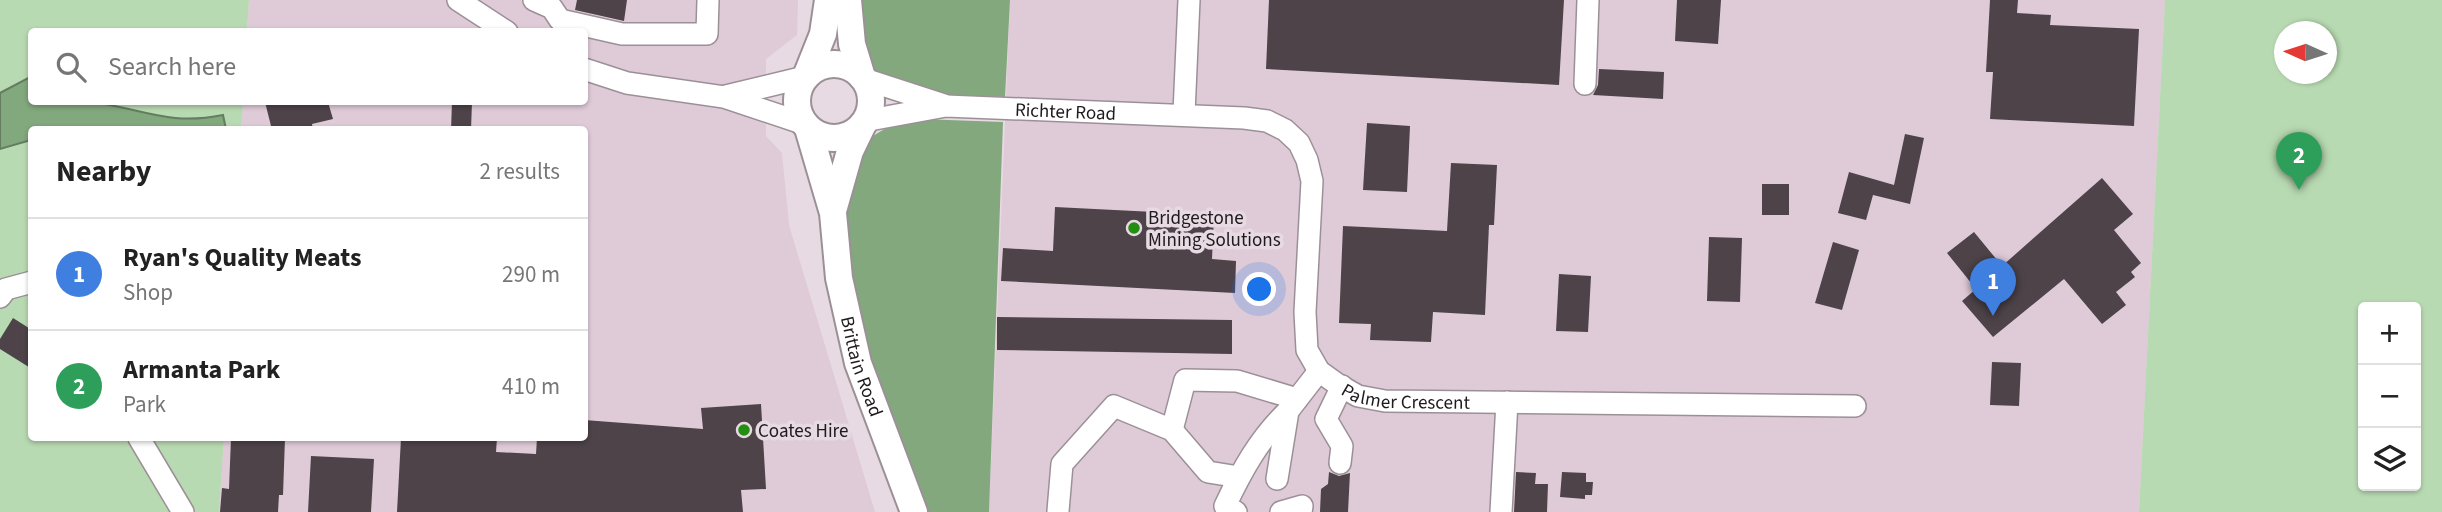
<!DOCTYPE html>
<html lang="en">
<head>
<meta charset="utf-8">
<style>
  :root { --surface:#fff; --page:#f2f2f2; --text:#222; --muted:#767676; --line:#e0e0e0; --accent:#b45309 }
  body { margin:0; font-family:"Source Sans 3",sans-serif; background:var(--page); color:var(--text) }
  .controls { position:absolute; right:21px; bottom:21px; display:grid; overflow:hidden; border-radius:7px; box-shadow:0 2px 5px #0004 }
  .controls button { width:63px; height:63px; display:grid; place-items:center; padding:0; border:0; border-bottom:2px solid var(--line); background:var(--surface); color:var(--text); font:35px sans-serif }
  .compass { position:absolute; left:2274px; top:21px; width:63px; height:63px; border-radius:50%; background:var(--surface); box-shadow:0 2px 5px #0004; rotate:273deg }
  .you { position:absolute; left:1260px; top:290px; width:24px; height:24px; margin:-18px; border:5px solid #fff; border-radius:50%; background:#1a73e8; box-shadow:0 0 0 10px #1a73e833 }
  .badge { display:grid; place-items:center; width:46px; height:46px; border-radius:50%; background:var(--accent); color:#fff; font-size:23px; font-weight:700 }
  .pin { position:absolute; translate:-50% -58px; filter:drop-shadow(0 2px 4px #0008) }
  .pin::after { content:''; position:absolute; top:37px; width:24px; height:21px; background:inherit; clip-path:polygon(0 0,100% 0,50% 100%) }
  .list { margin:0; padding:0; list-style:none }
  h2 { display:flex; justify-content:space-between; align-items:center; height:91px; margin:0; padding:0 28px; font-size:30px }
  h2 small { font-size:23px; font-weight:400; color:var(--muted) }
  .list li { display:grid; grid-template-columns:46px 1fr auto; gap:21px; align-items:center; box-sizing:border-box; height:112px; padding:0 28px; border-top:2px solid var(--line) }
  .list b { display:block; font-size:26px; white-space:nowrap }
  .list p { margin:0; font-size:23px; white-space:nowrap; color:var(--muted) }
  .list em { font-size:23px; font-style:normal; color:var(--muted) }
  .icon { flex:none; width:38px; height:38px; fill:none; stroke:currentColor; stroke-width:2; stroke-linecap:round; stroke-linejoin:round }
  .map { position:relative; flex:none; width:2442px; height:512px; overflow:hidden }
  .search { position:absolute; background:var(--surface); box-shadow:0 2px 5px #0004; left:28px; top:28px; width:560px; height:77px; display:flex; align-items:center; gap:18px; box-sizing:border-box; padding:0 24px; border-radius:7px; color:var(--muted); font-size:26px }
  .panel { position:absolute; background:var(--surface); box-shadow:0 2px 5px #0004; left:28px; top:126px; width:560px; height:315px; border-radius:7px }
  .map>svg:first-child { display:block }
  .built { fill:#dfcbd8 }
  .green { fill:#b8dab2; fill-rule:evenodd }
  .forest { fill:#83a87e }
  .water { fill:#82a87d; stroke:#647d60; stroke-width:2 }
  .building { fill:#4d4349 }
  .lines { fill:none; stroke-linecap:round; stroke-linejoin:round }
  .minor-casing { stroke:#9c9097; stroke-width:24 }
  .major-casing { stroke:#9c9097; stroke-width:30 }
  .minor { stroke:#fff; stroke-width:21 }
  .major { stroke:#fff; stroke-width:26 }
  .poi-dot { fill:#228e12; stroke:#e7dae2; stroke-width:2.5 }
  .labels { text-anchor:middle; stroke-width:7; stroke-linejoin:round; paint-order:stroke }
  .street-label { font-size:19px; fill:#1e1a1d; stroke:#e7dae2 }
  .poi-label { font-size:19px; fill:#1e1a1d; stroke:#e7dae2; text-anchor:start }
</style>
</head>
<body>
<div class="map">
<svg width="2442" height="512" viewBox="0 0 2442 512">
  <rect width="100%" height="100%" fill="#e7dae2"/>
  <path class="built" d="M249 0H798L797 35 766 59V136L782 153 789 225 875 512H219L224 438H584V130L241 129 243 102H584V32L247 31Z
    M1010 0H2165L2139 512H989Z"/>
  <path class="green" d="M0 0H249L247 31 32 32V102H243L241 129 32 130V438H224L219 512H0Z
    M2165 0H2442V512H2139ZM2284 32H2326V74H2284ZM2363 307H2416V486H2363Z"/>
  <path class="forest" d="M856 0H1010L1005 97C959 95 873 102 860 43 857 29 857 14 856 0Z
    M920 119 1003 122 989 512H927L878 390 847 262 846 207 850 180 871 137 888 127Z"/>
  <path class="water" d="M30 77 32 102C51 102 73 99 92 102 144 109 168 126 223 115L226 129 32 130 31 140 0 149V93Z"/>
  <path class="building" d="M577 0H627L624 21 575 10Z
    M1269 0H1564L1559 85 1266 69Z
    M1677 0H1721L1718 44 1675 41Z
    M1990 0H2018L2017 13 2051 15 2050 25 2139 29 2134 126 1990 119 1993 72H1986Z
    M1599 69 1664 72 1663 99 1593 95 1598 85Z
    M265 102H328L333 119 312 124 313 130H272Z
    M452 102H472L471 130H451Z
    M1367 123 1410 126 1407 192 1363 190Z
    M1905 134 1924 138 1910 204 1873 195 1866 220 1838 213 1849 172 1894 185Z
    M1451 163 1497 165 1494 225H1489L1485 315 1433 312 1431 342 1370 340 1371 324 1339 323 1343 226 1447 231Z
    M2102 178 2133 214 2114 230 2141 263 2131 272 2135 277 2116 292 2126 305 2102 324 2064 279 1993 337 1962 301 1976 289 1947 253 1974 232 2002 266Z
    M1762 184H1789V215H1762Z
    M1055 207 1214 215 1212 259 1236 261 1235 293 1001 281 1003 248 1053 251Z
    M1709 237 1742 238 1740 302 1707 301Z
    M1833 242 1859 250 1842 310 1815 303Z
    M1559 274 1591 276 1588 332 1556 331Z
    M997 317 1232 320V354L997 350Z
    M13 318 32 330V369L0 349V339Z
    M1992 362 2021 363 2019 406 1990 405Z
    M761 404 766 489 741 490 743 512H397L401 438H497L496 452 536 454 537 438H584V420L703 429 701 408Z
    M231 438H285L283 495H279L278 512H220L222 488 229 489Z
    M311 456 374 459 371 512H308Z
    M1329 472 1339 476 1350 473 1348 512H1320L1321 489 1328 484Z
    M1516 472 1536 473 1535 484H1548L1547 512H1514Z
    M1562 472 1586 473V482H1593L1592 495H1585V499L1560 497Z"/>
  <g class="lines">
    <defs>
      <g id="minor">
        <path d="M458 0 507 32"/>
        <path d="M534 0 552 8 560 20 622 34H707L708 0"/>
        <path d="M584 69 627 83 724 97 805 124"/>
        <path d="M864 79 944 105"/>
        <path d="M1585 84 1588 0"/>
        <path d="M726 96 805 77"/>
        <path d="M1184 113 1189 0"/>
        <path id="s1" d="M864 121 946 106 1244 118 1267 121 1285 130 1299 143 1307 160 1312 181 1305 312 1307 350 1319 371 1337 384 1358 396 1385 401 1855 406"/>
        <path d="M0 297 6 289 32 282"/>
        <path d="M1172 430 1185 380 1237 381 1297 399"/>
        <path d="M139 438 183 512"/>
        <path d="M1340 463 1342 446 1326 419 1342 386"/>
        <path d="M1277 479 1288 411 1319 371"/>
        <path d="M1058 511 1062 464 1114 406 1172 430 1208 472 1239 477"/>
        <path d="M1236 512 1225 506C1242 470 1259 439 1288 411"/>
        <path d="M1281 512 1302 506 1301 512"/>
        <path d="M1501 512 1507 402"/>
      </g>
      <g id="major">
        <path d="M848 0 852 44 862 77"/>
        <circle cx="834" cy="101" r="37"/>
        <path d="M807 74 823 34 828 0"/>
        <path id="s2" d="M808 128 833 213 839 278 858 363 914 512"/>
        <path d="M833 211 850 151 863 124"/>
      </g>
    </defs>
    <use href="#minor" class="minor-casing"/>
    <use href="#major" class="major-casing"/>
    <use href="#minor" class="minor"/>
    <use href="#major" class="major"/>
  </g>
  <g class="poi-dot">
    <circle cx="1134" cy="228" r="7"/>
    <circle cx="744" cy="430" r="7"/>
  </g>
  <g class="labels">
    <g class="street-label">
      <text dy="7" stroke="none"><textPath href="#s1" startOffset="203">Richter Road</textPath></text>
      <text dy="7" stroke="none"><textPath href="#s2" startOffset="245">Brittain Road</textPath></text>
      <text dy="7" stroke="none"><textPath href="#s1" startOffset="772">Palmer Crescent</textPath></text>
    </g>
    <g class="poi-label">
      <text x="1148" y="224">Bridgestone<tspan x="1148" dy="22">Mining Solutions</tspan></text>
      <text x="758" y="437">Coates Hire</text>
    </g>
  </g>
</svg>
<div class="controls">
<button>+</button>
<button>−</button>
<button><svg class="icon" aria-label="layers" viewBox="0 0 24 24"><path d="M12 4l9 5-9 5-9-5zM3 14l9 5 9-5"/></svg></button>
</div>
<svg class="compass" viewBox="-18 -18 36 36"><path d="M0-13l5 13h-10z" fill="#e53935"/><path d="M0 13l5-13h-10z" fill="#767676"/></svg>
<div class="you"></div>
<div class="pin badge" style="left:1993px;top:316px;background:#3f7fe0">1</div>
<div class="pin badge" style="left:2299px;top:190px;background:#2e9e5b">2</div>
<div class="search"><svg class="icon" aria-label="search" viewBox="0 0 24 24"><circle cx="10" cy="10" r="6"/><path d="M15 15l6 6"/></svg>Search here</div>
<section class="panel">
<h2>Nearby<small>2 results</small></h2>
<ul class="list">
<li><span class="badge" style="background:#3f7fe0">1</span><div><b>Ryan's Quality Meats</b><p>Shop</p></div><em>290 m</em></li>
<li><span class="badge" style="background:#2e9e5b">2</span><div><b>Armanta Park</b><p>Park</p></div><em>410 m</em></li>
</ul>
</section>
</div>
</body>
</html>
